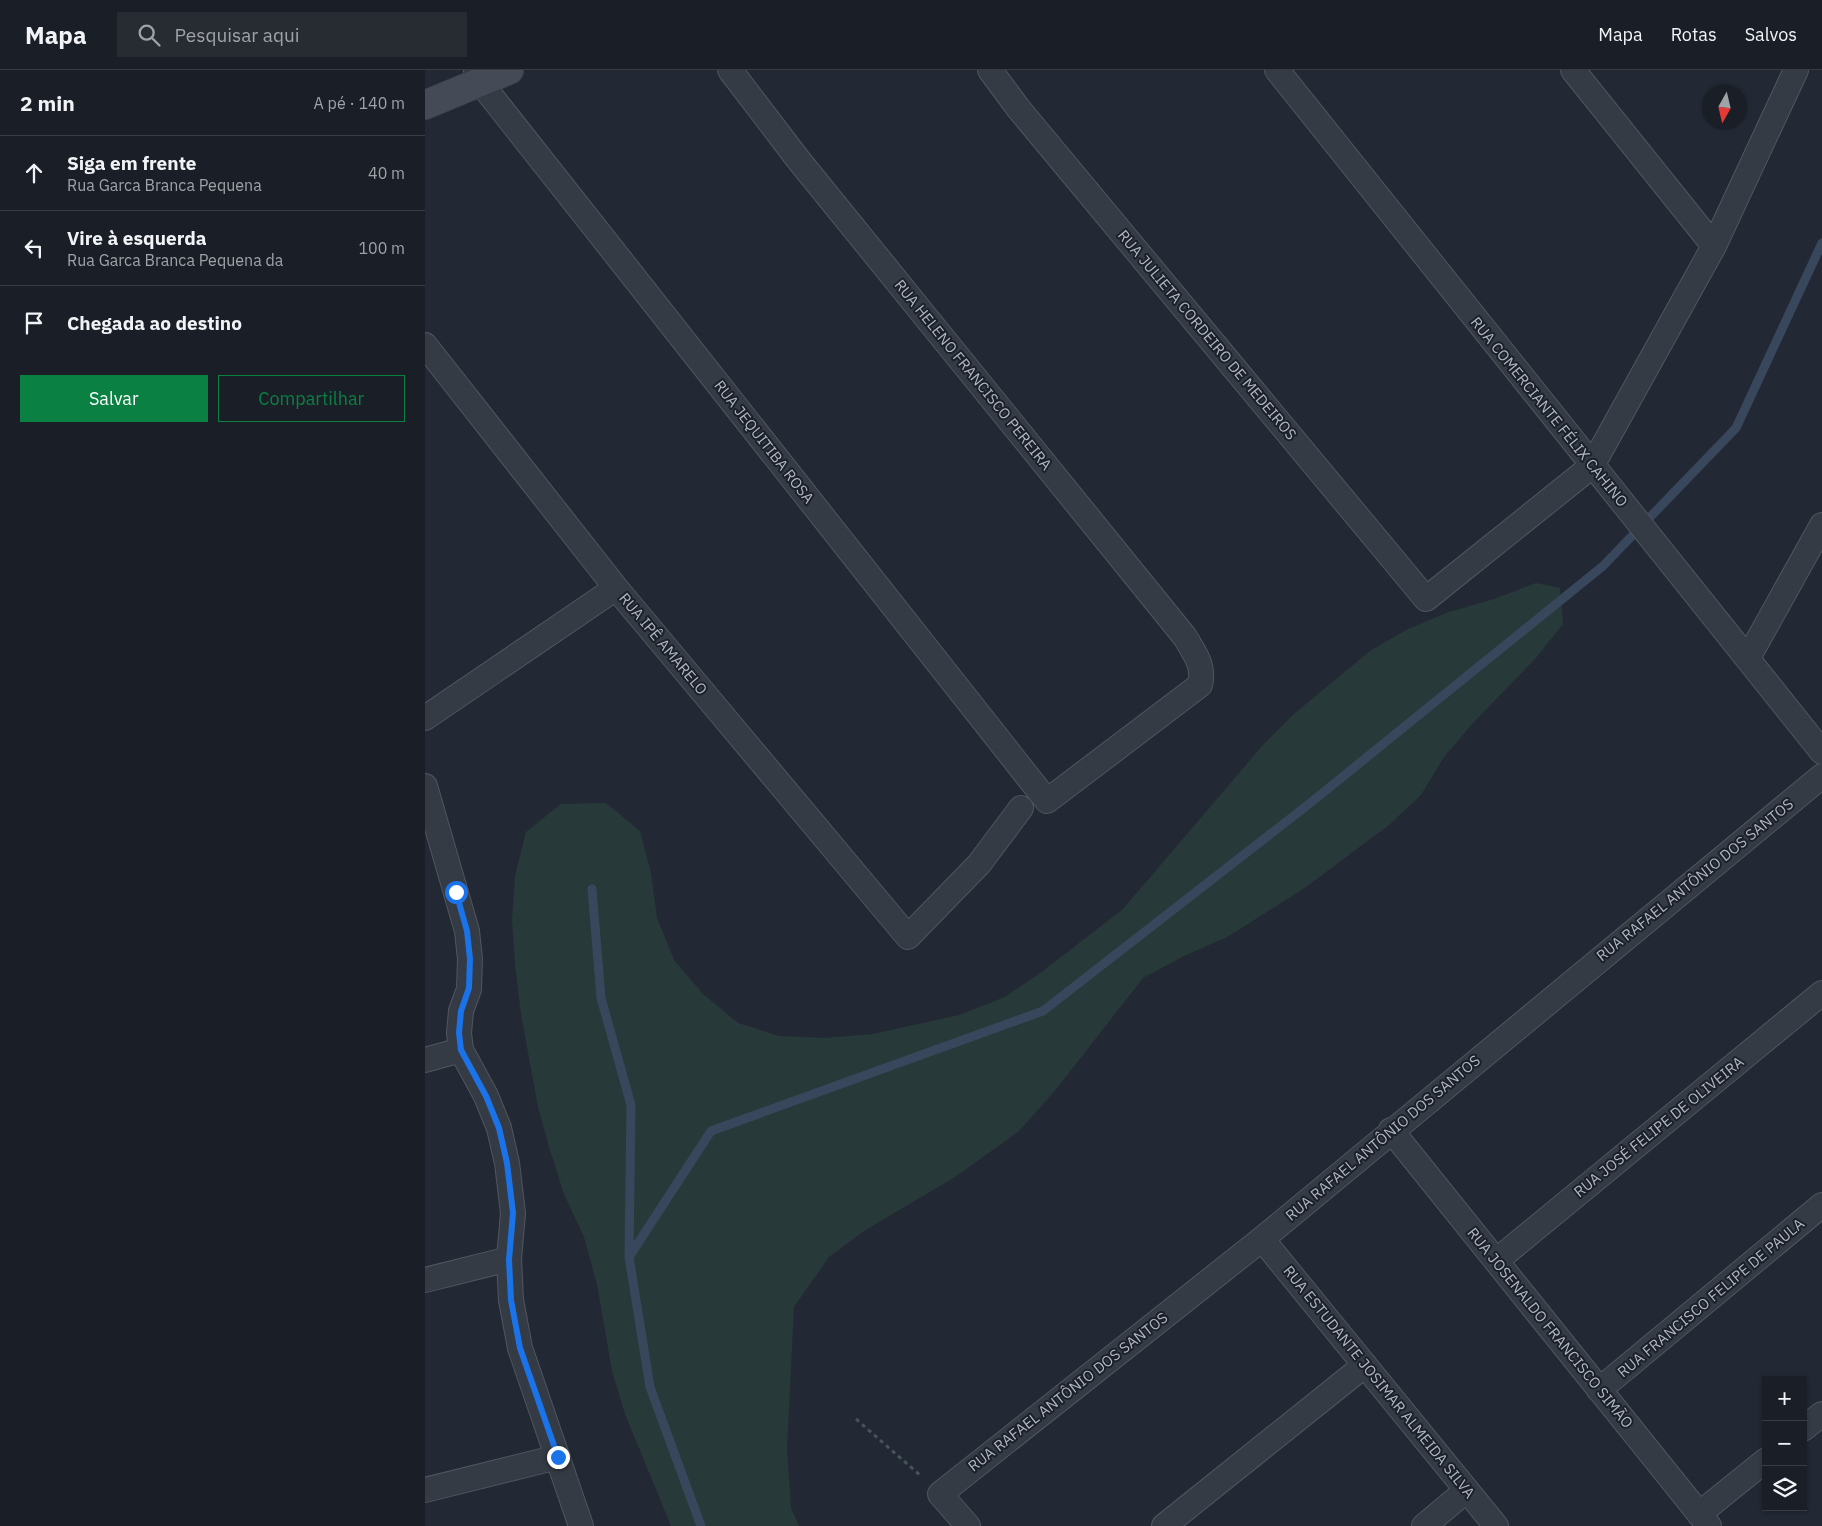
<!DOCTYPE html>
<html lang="pt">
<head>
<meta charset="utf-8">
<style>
  :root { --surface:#1a1f27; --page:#272c33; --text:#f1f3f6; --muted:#9fa2a7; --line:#383d44; --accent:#0b8043 }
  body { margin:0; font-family:"IBM Plex Sans",sans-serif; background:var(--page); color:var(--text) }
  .controls { position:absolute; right:15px; bottom:15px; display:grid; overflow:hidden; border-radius:0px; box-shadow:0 1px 4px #0004 }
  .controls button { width:45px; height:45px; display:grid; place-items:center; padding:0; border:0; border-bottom:1px solid var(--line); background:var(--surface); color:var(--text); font:25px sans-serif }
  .compass { position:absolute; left:1277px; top:15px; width:45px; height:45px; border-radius:50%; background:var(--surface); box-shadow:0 1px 4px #0004; rotate:188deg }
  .stop { position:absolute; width:15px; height:15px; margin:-11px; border:4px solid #1a73e8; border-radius:50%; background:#fff }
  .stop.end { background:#1a73e8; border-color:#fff; box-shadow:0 1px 5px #0008 }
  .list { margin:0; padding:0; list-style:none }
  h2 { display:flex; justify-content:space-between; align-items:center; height:65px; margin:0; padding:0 20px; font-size:21px }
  h2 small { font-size:16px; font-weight:400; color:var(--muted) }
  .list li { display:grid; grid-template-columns:32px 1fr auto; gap:15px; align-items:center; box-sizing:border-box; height:75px; padding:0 20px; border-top:1px solid var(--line) }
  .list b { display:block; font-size:19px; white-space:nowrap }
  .list p { margin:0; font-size:16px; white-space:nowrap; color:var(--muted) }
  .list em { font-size:16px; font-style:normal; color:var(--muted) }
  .actions { display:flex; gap:10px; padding:15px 20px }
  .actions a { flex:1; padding:11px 0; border:1px solid var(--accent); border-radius:0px; text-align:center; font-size:18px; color:var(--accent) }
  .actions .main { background:var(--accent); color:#fff }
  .icon { flex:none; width:28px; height:28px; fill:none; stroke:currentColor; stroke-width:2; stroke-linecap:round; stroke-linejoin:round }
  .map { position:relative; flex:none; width:1397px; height:1456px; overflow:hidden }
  header { display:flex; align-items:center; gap:30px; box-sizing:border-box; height:70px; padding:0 25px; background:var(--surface); border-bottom:1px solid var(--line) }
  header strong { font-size:24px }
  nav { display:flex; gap:28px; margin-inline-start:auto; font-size:18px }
  .search { width:350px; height:45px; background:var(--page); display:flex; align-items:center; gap:12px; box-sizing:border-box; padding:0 18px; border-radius:0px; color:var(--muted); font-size:19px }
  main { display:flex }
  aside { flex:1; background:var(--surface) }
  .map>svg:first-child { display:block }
  .green { fill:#283939 }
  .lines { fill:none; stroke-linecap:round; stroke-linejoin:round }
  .stream { stroke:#39475c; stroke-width:9 }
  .street-casing { stroke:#505660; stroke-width:26 }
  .secondary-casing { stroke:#3f444f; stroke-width:30 }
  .path { stroke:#465457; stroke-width:3; stroke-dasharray:4 4; stroke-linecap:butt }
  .street { stroke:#353b45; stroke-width:24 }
  .secondary { stroke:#444b57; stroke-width:28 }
  .route { stroke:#1a73e8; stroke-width:6 }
  .labels { text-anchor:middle; stroke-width:4; stroke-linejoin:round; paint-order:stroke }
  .street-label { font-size:15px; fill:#b0b6c2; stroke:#1b2029 }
</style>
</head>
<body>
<header>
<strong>Mapa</strong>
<div class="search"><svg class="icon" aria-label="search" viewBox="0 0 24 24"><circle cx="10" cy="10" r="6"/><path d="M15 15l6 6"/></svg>Pesquisar aqui</div>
<nav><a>Mapa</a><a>Rotas</a><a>Salvos</a></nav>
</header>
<main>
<aside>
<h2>2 min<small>A pé · 140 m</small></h2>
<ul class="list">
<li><svg class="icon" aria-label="ahead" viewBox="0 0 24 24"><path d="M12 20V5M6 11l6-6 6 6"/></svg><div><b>Siga em frente</b><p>Rua Garca Branca Pequena</p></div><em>40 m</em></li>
<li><svg class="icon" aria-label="left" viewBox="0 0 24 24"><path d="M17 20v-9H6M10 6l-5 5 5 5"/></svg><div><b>Vire à esquerda</b><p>Rua Garca Branca Pequena da</p></div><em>100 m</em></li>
<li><svg class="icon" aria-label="arrive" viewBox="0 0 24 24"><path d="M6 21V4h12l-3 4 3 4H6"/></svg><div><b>Chegada ao destino</b></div></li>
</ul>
<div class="actions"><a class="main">Salvar</a><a>Compartilhar</a></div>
</aside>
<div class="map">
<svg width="1397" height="1456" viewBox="0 0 1397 1456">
  <rect width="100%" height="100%" fill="#222934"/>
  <path class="green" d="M1111 513 1135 518 1138 554 1110 589 1047 654 1019 687 996 725 964 755 881 817 804 866 759 886 718 908 629 1022 593 1062 530 1107 439 1161 404 1187 369 1237 362 1379 366 1438 374 1456H246L200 1344 187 1301 172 1214 159 1167 139 1124 125 1080 113 1037 96 944 90 894 87 850 90 806 101 762 136 734 181 733 215 761 226 803 232 848 249 890 278 924 313 953 354 966 399 968 448 964 534 945 580 927 618 901 698 839 838 675 870 643 945 581 981 560 1024 542 1069 529Z"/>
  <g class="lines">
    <path class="stream" d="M167 819 176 928 206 1035 204 1187
      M276 1456 225 1317 204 1187 286 1061 618 941 884 734 1178 496 1311 358 1397 173"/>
    <defs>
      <path id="street" d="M51 0 55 12 622 731 775 615C780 595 769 583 760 567L372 88 305 0
        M565 0 593 38 1001 529 1167 396 1289 176 1371 0
        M852 0 1397 682
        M1148 0 1289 176
        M0 275 191 518 483 867 554 794 596 738
        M1323 588 1397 455
        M0 648 191 518
        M0 716 42 861 45 889 44 919 36 941 34 963 36 980 61 1026 74 1058 82 1093 88 1143 84 1189 86 1230 95 1278 156 1456
        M0 990 36 980
        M966 1060 1284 1456
        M837 1169 1071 1456
        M1071 1191 1397 923
        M0 1210 84 1189
        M1174 1320 1397 1135
        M1378 1359 1397 1344
        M0 1420 133 1387
        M1274 1444 1341 1390
        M543 1456 515 1424 837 1169 1397 706
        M739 1456 940 1295
        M999 1456 1042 1420"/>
      <path id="secondary" d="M0 35 84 0"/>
    </defs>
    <use href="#street" class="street-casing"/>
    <use href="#secondary" class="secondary-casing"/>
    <path class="path" d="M431 1349 496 1406"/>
    <use href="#street" class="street"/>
    <use href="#secondary" class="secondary"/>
  </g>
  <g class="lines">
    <path class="route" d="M31 822 42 861 45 889 44 918 36 941 34 963 36 980 61 1026 74 1058 82 1093 88 1143 84 1190 86 1230 95 1278 133 1387"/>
  </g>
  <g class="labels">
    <g class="street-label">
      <text transform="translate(782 265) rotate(50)" y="5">RUA JULIETA CORDEIRO DE MEDEIROS</text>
      <text transform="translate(548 305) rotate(51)" y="5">RUA HELENO FRANCISCO PEREIRA</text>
      <text transform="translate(1124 342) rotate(51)" y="5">RUA COMERCIANTE FÉLIX CAHINO</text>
      <text transform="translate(339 372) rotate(52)" y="5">RUA JEQUITIBA ROSA</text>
      <text transform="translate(238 574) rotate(50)" y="5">RUA IPÊ AMARELO</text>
      <text transform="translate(1270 810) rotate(-39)" y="5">RUA RAFAEL ANTÔNIO DOS SANTOS</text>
      <text transform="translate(1234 1057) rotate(-39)" y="5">RUA JOSÉ FELIPE DE OLIVEIRA</text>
      <text transform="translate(958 1068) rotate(-40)" y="5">RUA RAFAEL ANTÔNIO DOS SANTOS</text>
      <text transform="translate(1286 1228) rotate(-40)" y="5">RUA FRANCISCO FELIPE DE PAULA</text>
      <text transform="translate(1125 1258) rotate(51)" y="5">RUA JOSENALDO FRANCISCO SIMÃO</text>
      <text transform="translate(954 1312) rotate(51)" y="5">RUA ESTUDANTE JOSIMAR ALMEIDA SILVA</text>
      <text transform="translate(643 1322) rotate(-38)" y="5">RUA RAFAEL ANTÔNIO DOS SANTOS</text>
    </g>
  </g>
</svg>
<div class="controls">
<button>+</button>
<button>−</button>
<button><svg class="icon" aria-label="layers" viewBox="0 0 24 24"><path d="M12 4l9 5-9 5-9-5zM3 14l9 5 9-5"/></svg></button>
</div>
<svg class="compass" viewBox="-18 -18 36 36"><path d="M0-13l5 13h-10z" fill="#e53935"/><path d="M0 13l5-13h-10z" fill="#9fa2a7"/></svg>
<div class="stop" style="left:31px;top:822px"></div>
<div class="stop end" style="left:133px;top:1387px"></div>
</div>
</main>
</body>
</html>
